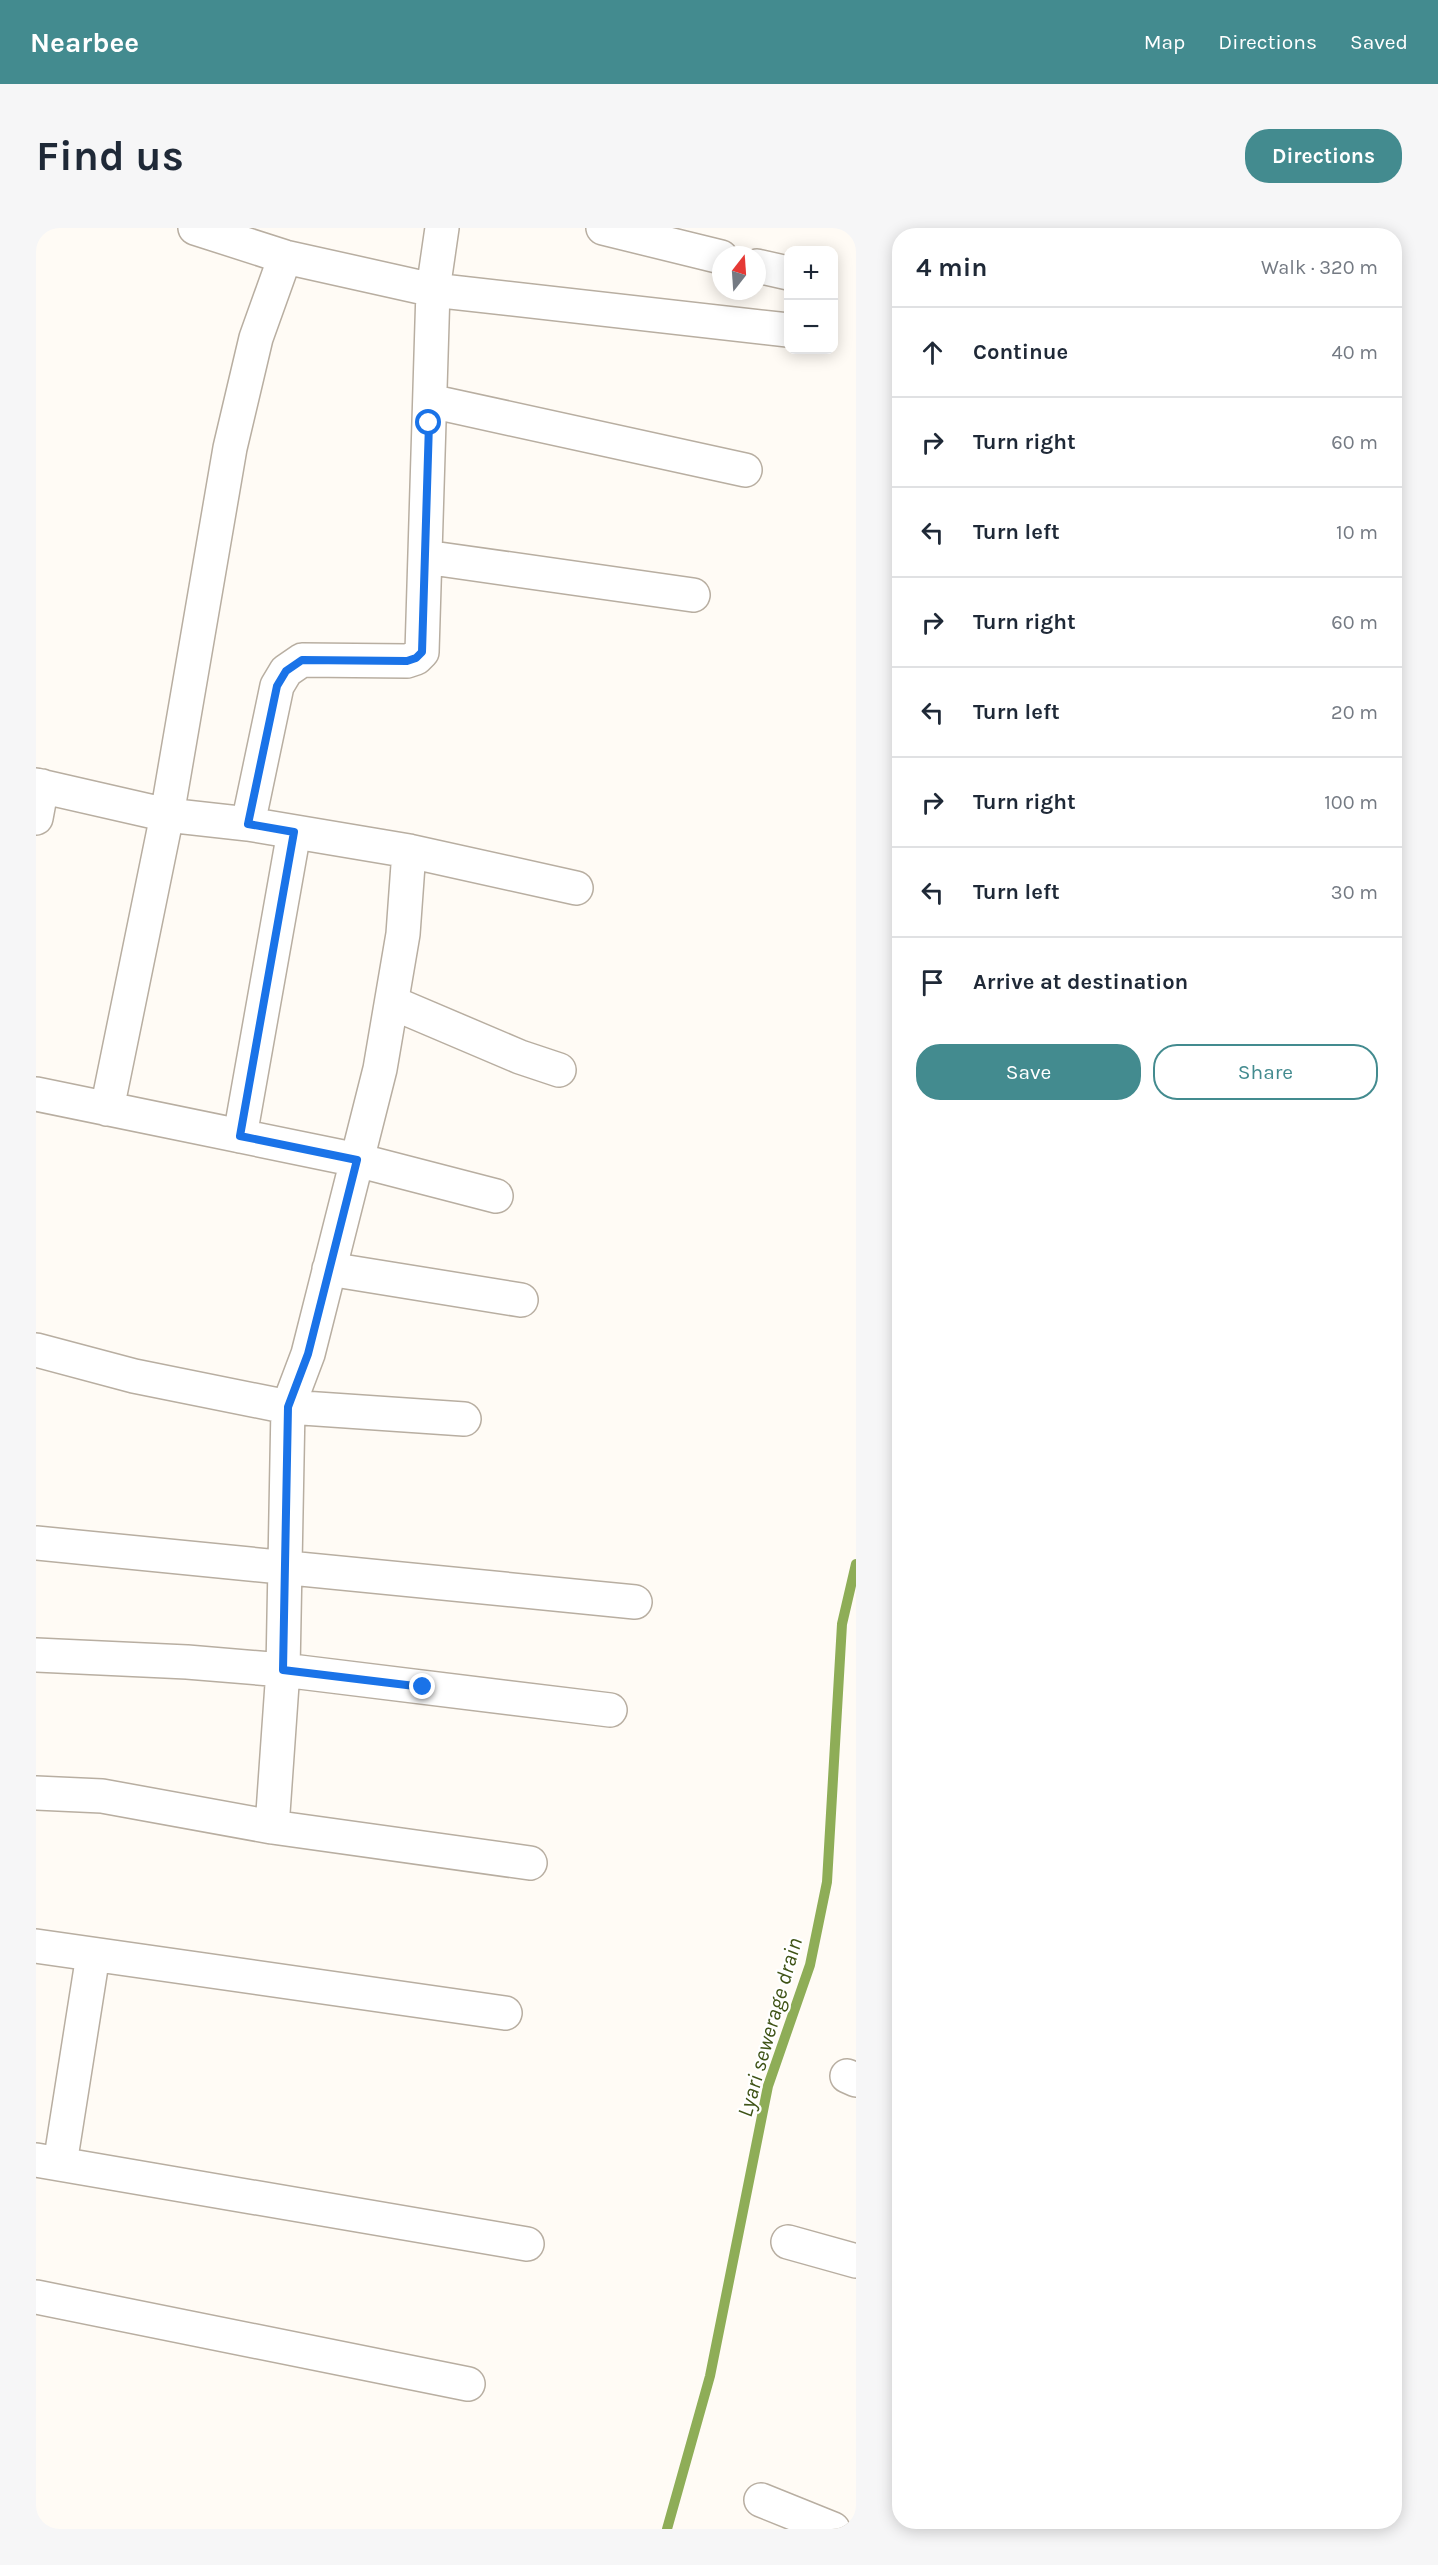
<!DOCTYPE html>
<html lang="en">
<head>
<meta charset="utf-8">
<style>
  :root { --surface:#fff; --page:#f6f6f7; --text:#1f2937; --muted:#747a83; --line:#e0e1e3; --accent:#438b8f }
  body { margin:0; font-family:Karla,sans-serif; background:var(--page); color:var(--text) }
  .controls { position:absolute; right:18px; top:18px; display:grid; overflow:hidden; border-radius:12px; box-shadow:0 3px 15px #0003 }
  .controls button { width:54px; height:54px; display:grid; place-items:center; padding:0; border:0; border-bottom:2px solid var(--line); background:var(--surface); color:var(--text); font:30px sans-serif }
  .compass { position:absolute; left:676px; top:18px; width:54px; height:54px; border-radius:50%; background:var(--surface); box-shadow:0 3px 15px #0003; rotate:17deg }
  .stop { position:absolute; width:18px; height:18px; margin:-14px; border:4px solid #1a73e8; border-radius:50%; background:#fff }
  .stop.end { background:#1a73e8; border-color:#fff; box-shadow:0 2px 6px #0008 }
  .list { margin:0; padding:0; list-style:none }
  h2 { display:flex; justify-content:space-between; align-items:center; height:78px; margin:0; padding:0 24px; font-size:26px }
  h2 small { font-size:20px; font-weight:400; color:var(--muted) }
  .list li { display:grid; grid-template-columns:39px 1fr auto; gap:18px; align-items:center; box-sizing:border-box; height:90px; padding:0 24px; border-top:2px solid var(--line) }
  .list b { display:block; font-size:22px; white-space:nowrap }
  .list em { font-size:20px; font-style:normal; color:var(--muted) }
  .actions { display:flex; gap:12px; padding:18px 24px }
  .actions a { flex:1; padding:14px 0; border:2px solid var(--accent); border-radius:24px; text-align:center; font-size:21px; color:var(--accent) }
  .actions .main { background:var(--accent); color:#fff }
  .icon { flex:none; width:33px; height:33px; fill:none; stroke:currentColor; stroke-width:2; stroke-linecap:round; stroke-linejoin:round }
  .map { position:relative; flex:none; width:820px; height:2301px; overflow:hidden; border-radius:24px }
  header { display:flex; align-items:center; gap:36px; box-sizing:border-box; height:84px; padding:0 30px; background:var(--accent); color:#fff }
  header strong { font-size:28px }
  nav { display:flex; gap:33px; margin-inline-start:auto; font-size:21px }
  .intro { display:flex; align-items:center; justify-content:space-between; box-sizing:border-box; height:144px; padding:0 36px }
  h1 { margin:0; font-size:42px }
  .button { padding:15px 27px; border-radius:24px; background:var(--accent); color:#fff; font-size:21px; font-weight:700 }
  main { display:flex; gap:36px; padding:0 36px }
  aside { flex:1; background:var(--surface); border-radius:24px; box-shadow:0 3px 15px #0003 }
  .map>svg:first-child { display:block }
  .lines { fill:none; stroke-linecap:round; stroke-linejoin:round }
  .stream { stroke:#8ead57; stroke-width:10 }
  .minor-casing { stroke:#b8aea1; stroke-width:36 }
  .minor { stroke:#fff; stroke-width:33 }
  .route { stroke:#1a73e8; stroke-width:8 }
  .labels { text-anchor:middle; stroke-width:4.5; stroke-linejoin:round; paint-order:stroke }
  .water-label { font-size:22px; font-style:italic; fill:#3f5316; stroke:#fff }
</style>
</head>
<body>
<header>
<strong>Nearbee</strong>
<nav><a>Map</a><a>Directions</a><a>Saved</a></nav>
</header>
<div class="intro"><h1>Find us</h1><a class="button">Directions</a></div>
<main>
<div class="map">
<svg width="820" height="2301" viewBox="0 0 820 2301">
  <rect width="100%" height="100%" fill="#fffbf5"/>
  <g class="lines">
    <path class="stream" d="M631 2301 674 2148 732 1858 774 1737 791 1654 806 1396 820 1336"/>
    <defs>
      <path id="minor" d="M159 0 249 29 397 62 752 102
        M567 0 685 29
        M721 38 752 45
        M394 173 709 242
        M389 329 657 367
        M0 557 131 587 212 596 373 623 540 660
        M0 590 6 558
        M212 596 241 458 250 443 266 432 371 433 380 430 386 424 397 62 406 0
        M357 775 484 829 523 842
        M0 866 321 932 460 968
        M71 881 131 587 194 220 220 110 249 29
        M204 908 258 604
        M293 1041 485 1072
        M0 1122 98 1148 252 1179 428 1191
        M0 1315 599 1374
        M0 1427 151 1434 247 1442 574 1482
        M0 1565 66 1568 236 1599 494 1635
        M236 1599 247 1442 252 1179 272 1126 344 841 367 706 373 623
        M0 1718 469 1785
        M811 1848 820 1852
        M0 1932 491 2016
        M24 1936 57 1727
        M752 2014 820 2033
        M0 2069 432 2156
        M725 2272 797 2301"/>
    </defs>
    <use href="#minor" class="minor-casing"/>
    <use href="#minor" class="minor"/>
  </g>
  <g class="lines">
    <path class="route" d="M387 1459 247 1442 252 1179 272 1126 321 932 204 908 258 604 212 596 241 458 250 443 266 432 371 433 380 430 386 424 393 195"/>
  </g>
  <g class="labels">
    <g class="water-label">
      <text transform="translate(733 1799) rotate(-74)" y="8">Lyari sewerage drain</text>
    </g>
  </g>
</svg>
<div class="controls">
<button>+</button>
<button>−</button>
</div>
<svg class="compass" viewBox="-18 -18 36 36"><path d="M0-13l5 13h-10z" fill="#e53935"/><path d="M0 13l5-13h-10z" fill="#747a83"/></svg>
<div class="stop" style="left:393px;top:195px"></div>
<div class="stop end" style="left:387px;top:1459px"></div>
</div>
<aside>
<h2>4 min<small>Walk · 320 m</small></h2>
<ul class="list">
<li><svg class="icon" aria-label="ahead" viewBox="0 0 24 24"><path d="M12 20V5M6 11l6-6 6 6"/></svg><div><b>Continue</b></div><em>40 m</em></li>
<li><svg class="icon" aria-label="right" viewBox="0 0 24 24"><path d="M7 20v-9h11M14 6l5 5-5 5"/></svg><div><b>Turn right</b></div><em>60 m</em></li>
<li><svg class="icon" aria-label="left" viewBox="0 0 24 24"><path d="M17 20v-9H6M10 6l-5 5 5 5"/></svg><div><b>Turn left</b></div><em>10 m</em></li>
<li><svg class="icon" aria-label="right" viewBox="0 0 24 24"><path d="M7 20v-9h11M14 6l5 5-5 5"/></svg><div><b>Turn right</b></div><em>60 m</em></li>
<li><svg class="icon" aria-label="left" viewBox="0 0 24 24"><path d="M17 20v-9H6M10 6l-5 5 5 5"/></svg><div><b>Turn left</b></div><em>20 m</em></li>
<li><svg class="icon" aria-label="right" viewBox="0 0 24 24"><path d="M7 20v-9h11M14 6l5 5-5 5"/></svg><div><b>Turn right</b></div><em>100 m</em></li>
<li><svg class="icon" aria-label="left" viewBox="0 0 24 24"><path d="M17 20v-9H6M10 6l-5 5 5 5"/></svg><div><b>Turn left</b></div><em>30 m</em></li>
<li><svg class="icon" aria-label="arrive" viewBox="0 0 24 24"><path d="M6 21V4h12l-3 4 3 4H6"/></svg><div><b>Arrive at destination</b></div></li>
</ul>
<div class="actions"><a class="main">Save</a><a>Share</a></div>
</aside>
</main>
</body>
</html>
